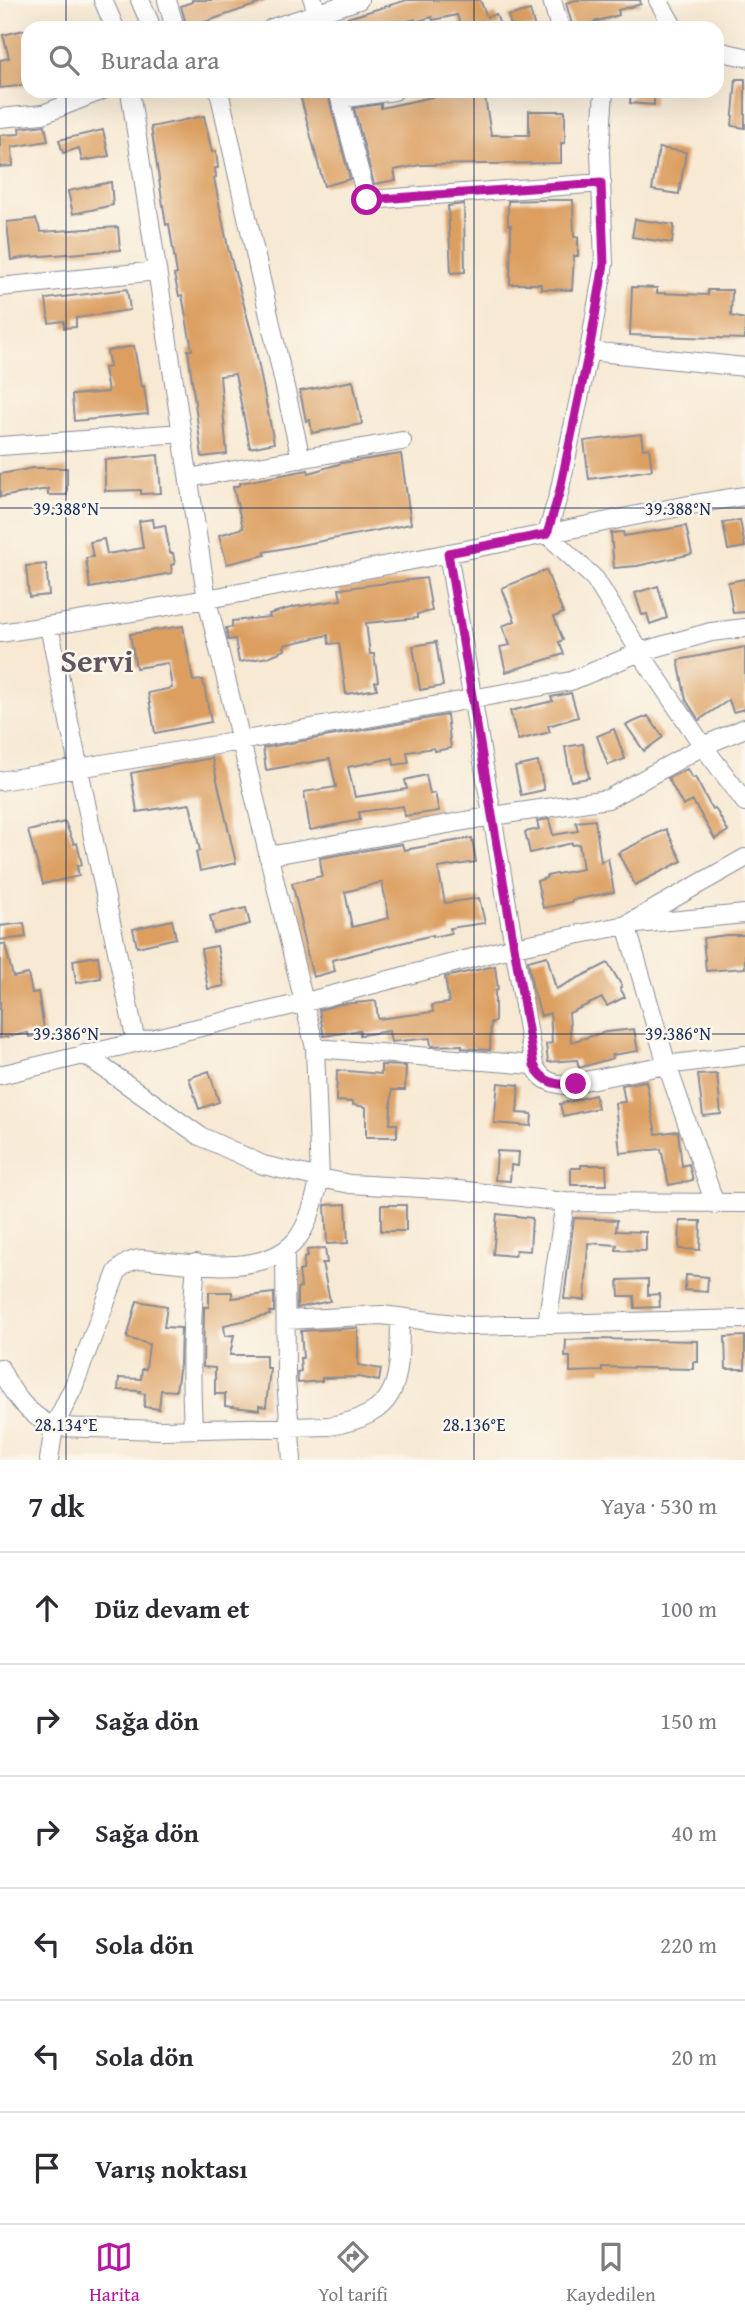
<!DOCTYPE html>
<html lang="tr">
<head>
<meta charset="utf-8">
<style>
  :root { --surface:#fff; --page:#f7f7f7; --text:#2b2b33; --muted:#7c7c81; --line:#e1e1e2; --accent:#b5179e }
  body { margin:0; font-family:"Gentium Book Plus",serif; background:var(--page); color:var(--text) }
  .stop { position:absolute; width:21px; height:21px; margin:-16px; border:5px solid #b5179e; border-radius:50%; background:#fff }
  .stop.end { background:#b5179e; border-color:#fff; box-shadow:0 2px 7px #0008 }
  .list { margin:0; padding:0; list-style:none }
  h2 { display:flex; justify-content:space-between; align-items:center; height:91px; margin:0; padding:0 28px; font-size:30px }
  h2 small { font-size:23px; font-weight:400; color:var(--muted) }
  .list li { display:grid; grid-template-columns:46px 1fr auto; gap:21px; align-items:center; box-sizing:border-box; height:112px; padding:0 28px; border-top:2px solid var(--line) }
  .list b { display:block; font-size:26px; white-space:nowrap }
  .list em { font-size:23px; font-style:normal; color:var(--muted) }
  .icon { flex:none; width:38px; height:38px; fill:none; stroke:currentColor; stroke-width:2; stroke-linecap:round; stroke-linejoin:round }
  .map { position:relative; flex:none; width:745px; height:1460px; overflow:hidden }
  .search { position:absolute; background:var(--surface); box-shadow:0 7px 28px #0002; left:21px; right:21px; top:21px; height:77px; display:flex; align-items:center; gap:18px; box-sizing:border-box; padding:0 24px; border-radius:21px; color:var(--muted); font-size:26px }
  .sheet { height:763px; background:var(--surface) }
  nav { display:flex; justify-content:space-around; align-items:center; box-sizing:border-box; height:98px; border-top:2px solid var(--line); background:var(--surface); font-size:19px; color:var(--muted) }
  nav a { display:grid; justify-items:center; gap:4px }
  nav .on { color:var(--accent) }
  .map>svg:first-child { display:block }
  .building { fill:#dc9f61; fill-rule:evenodd }
  .lines { fill:none; stroke-linecap:round; stroke-linejoin:round }
  .minor-casing { stroke:#898c98; stroke-width:20 }
  .minor { stroke:#fff; stroke-width:18 }
  .route { stroke:#b5179e; stroke-width:9 }
  .ticks { fill:none; stroke:#1b2f5e; stroke-width:2; stroke-opacity:0.45 }
  .labels { text-anchor:middle; stroke-width:5; stroke-linejoin:round; paint-order:stroke }
  .district-label { font-size:32px; font-weight:bold; fill:#5f565f; stroke:#fbf7ec }
  .ticks-label { font-size:18px; text-anchor:middle; fill:#1b2f5e; stroke:#fbf7ec; stroke-width:5; stroke-linejoin:round; paint-order:stroke }
</style>
</head>
<body>
<div class="map">
<svg width="745" height="1460" viewBox="0 0 745 1460">
  <rect width="100%" height="100%" fill="#fbf7ec"/>
  <filter id="ink" filterUnits="userSpaceOnUse"><feTurbulence type="fractalNoise" baseFrequency=".0143" numOctaves="2"/><feDisplacementMap in="SourceGraphic" scale="14" xChannelSelector="R" yChannelSelector="G"/><feConvolveMatrix kernelMatrix="1 2 1 2 8 2 1 2 1" color-interpolation-filters="sRGB"/></filter>
  <filter id="wash" filterUnits="userSpaceOnUse"><feTurbulence type="fractalNoise" baseFrequency=".00686" numOctaves="4" result="noise"/><feDisplacementMap in="SourceGraphic" scale="28" xChannelSelector="R" yChannelSelector="G"/><feGaussianBlur stdDeviation="1.57" result="paint"/><feColorMatrix in="noise" values="0 0 0 0 0 0 0 0 0 0 0 0 0 0 0 0 0 1.4 0 .05"/><feComposite in="paint" operator="in"/></filter>
  <g filter="url(#wash)">
    <rect width="100%" height="100%" fill="#f7e9d3"/>
    <g id="blocks">
      <path class="building" d="M192 0H264V2L187 28 181 6 192 2Z
        M407 0H480L487 17 496 14 500 25 490 28H461L457 15 433 20 432 17 415 22V19L384 28H332L331 23Z
        M576 0H640L641 4 618 10 619 15 594 22 595 28H573L566 3Z
        M530 10 535 28H512L508 16Z
        M24 30 28 47V85L0 88V60L9 58 3 35Z
        M736 79H745V128L732 126Z
        M299 91H327L350 179 324 186Z
        M460 91H484L491 135H529V111H565V143H561V163L420 165 394 170 396 180 374 184 354 108 381 104V108Z
        M631 91H654V105L630 103Z
        M204 116 212 152 216 151 218 168H215L216 177 214 178 228 248 254 341 274 443 250 448 235 374 220 376 227 454 202 457 188 350H192L182 295 179 296 174 275 177 274 169 224 166 225 151 127Z
        M45 125 48 141 12 147 13 166 0 167V135L20 134 19 128Z
        M103 130 109 156 82 161 79 148 63 153 59 140Z
        M659 148 686 152 679 194 652 190Z
        M111 182 113 205 73 214 68 191Z
        M540 200H573L574 237H578V256H574L572 290 541 289V284H510L511 225H508V201Z
        M464 204 465 272 451 273 448 206Z
        M36 219 41 232 118 227 120 250 28 257 11 260 7 222Z
        M635 219 674 225 672 243 632 237Z
        M632 287 657 288V293L708 295V290H732L731 316 745 319V339L630 335Z
        M127 289 130 310 76 318V327L64 328V321L49 323 46 299Z
        M134 346 141 386H144L148 414 74 421 72 395 108 392 104 368 110 367 107 351Z
        M353 381 362 424 312 433 310 420 306 421 300 391Z
        M641 434 643 449 649 448 652 470 589 479 584 441Z
        M401 454 411 524 264 552 265 555 227 564 219 535 243 528 233 487 240 485V483L308 470 309 473 342 463Z
        M158 455 161 493 141 494V490L105 491V460Z
        M33 468H67V495H48V489L0 497V474Z
        M153 519 154 527 165 525 170 553H173L175 564 171 565 172 573 90 588 86 558 93 557 90 542 104 539 107 554 143 548 139 521Z
        M740 520 745 547 728 550 723 523Z
        M686 526 692 554 637 566 614 568 611 533 623 532 624 536Z
        M46 564 49 595 29 597 26 566Z
        M546 570 563 613 554 617 563 640 559 642 564 654 506 672 500 647 510 645 502 626 515 621 502 588Z
        M426 578 432 611 417 614V618L366 623 370 654H374L378 681 375 682 377 689 346 694 339 643 329 644 328 635 284 645 285 650 268 657 239 662 235 639 228 640 226 628 232 627V621L270 617 269 614 294 607 341 600 339 589Z
        M745 579V612L733 613 728 582Z
        M658 586 667 618 650 624 647 614 642 615 635 593Z
        M183 626 193 681 203 680 211 722 155 733 148 693 172 688 168 663 136 668 130 634Z
        M436 642 443 686 420 690 413 646Z
        M745 647V709L733 712 729 700 699 720 686 700 678 660Z
        M571 693 578 717 548 726 550 732 518 740 510 711 553 701 551 697Z
        M447 715 451 748 435 751 434 748 407 752 409 763 394 765 393 758 348 767 355 797 407 789 405 780 426 775 430 794 435 793 439 811 405 816 403 806 359 812 360 820 310 830 304 792 336 787 330 759 266 770 263 748Z
        M648 716 663 737 644 751 626 725Z
        M614 729 625 759 608 765 597 736Z
        M583 744 589 778 571 781 565 747Z
        M212 758 236 863 200 871 196 852 200 851 190 804 137 812 131 773Z
        M538 762 544 790 521 795 515 767Z
        M687 769 692 778 695 777 712 809 715 808 728 831 715 839 693 801 683 806 668 778Z
        M549 819 553 835 578 831 576 822 595 820 601 862 608 858 614 892 572 900V902L543 908 537 881 546 878V876L583 869 579 844 572 845V843L530 853 525 832 539 829 537 821Z
        M65 822 74 844 77 843 82 865 77 866 79 876 43 884 28 831Z
        M666 829 682 861 635 885 618 853Z
        M472 838 476 862 438 868 445 903 479 898 485 923 450 928 451 933 433 937V935L332 960 335 971 313 977 300 925 302 924 292 883 322 876 320 858 402 844 404 850ZM382 882 389 918 352 927 345 892Z
        M246 908 250 924 214 933 210 916Z
        M172 920 176 938 137 947 133 929Z
        M24 923 26 937 0 940V926Z
        M727 935H745V968L706 971 703 938Z
        M0 944H5L13 977 28 974 32 993 38 992 45 1035 29 1037 28 1033 0 1038Z
        M217 946 224 986 208 989 201 949Z
        M98 956 101 978 76 983 73 960Z
        M547 956 556 989 608 963 622 986 620 988 625 997 607 1006 602 998 569 1013 571 1042 606 1032 634 1029 638 1051 612 1055 613 1058 579 1068 577 1060 548 1062 546 1044 552 1043 550 1013 541 1016 532 985 528 961Z
        M495 966 498 990 495 991V1022H491L490 1050 462 1048V1045L431 1046 430 1038 391 1042 389 1031 360 1035V1030L324 1036 319 1010 341 1004 376 1001 378 1019 433 1012 432 1005 449 1003 445 977Z
        M381 1065 406 1066 405 1090H392L390 1124H397V1137H366V1107L353 1105V1102L336 1101 337 1070 381 1074Z
        M209 1071 219 1102 199 1109 189 1078Z
        M717 1074 721 1114 703 1116 698 1075Z
        M646 1081 656 1134 678 1131 682 1166 689 1164 693 1180 669 1185 661 1149 620 1153 615 1103 625 1102 622 1085Z
        M498 1083 519 1085 517 1113 532 1114 531 1126 494 1123Z
        M595 1095 598 1108 563 1116 560 1104Z
        M497 1151 519 1152 518 1166 511 1165 510 1181 495 1180Z
        M581 1165H606L607 1185H571V1168H581Z
        M346 1204 348 1243 327 1244 325 1205Z
        M381 1205H406V1231H381Z
        M497 1214 532 1218 530 1251 516 1250 515 1256 493 1254Z
        M574 1218 617 1220 616 1231 646 1232V1251L616 1250 617 1245 588 1243 585 1300 564 1299Z
        M680 1221H701L700 1250 679 1249Z
        M325 1248 327 1263H322L330 1301 297 1308V1288L301 1287 299 1271 303 1270 304 1258 308 1257 307 1250Z
        M686 1275 708 1277 707 1292 685 1290Z
        M648 1279V1295L659 1294 660 1307 635 1308 634 1296H619L618 1280Z
        M209 1292H232V1298L274 1293V1312H269L270 1315 224 1325 225 1336 234 1335 230 1355H266V1368H270L266 1407 259 1406V1410L225 1406V1394H215V1368L203 1367 204 1307H209Z
        M137 1301 167 1306 164 1327 181 1328 180 1364 176 1391 161 1390 159 1409 144 1407 145 1394 139 1393 140 1391 118 1390 119 1378 141 1379 142 1369H146L149 1344 127 1338Z
        M358 1328V1365L381 1369 379 1381 359 1377 322 1378V1381L298 1383 297 1372 301 1371 300 1358H303L301 1331Z
        M745 1336V1369H726L725 1337Z
        M595 1339 698 1341V1362H693V1369L602 1367V1371L570 1372V1357H565L566 1340Z"/>
    </g>
  </g>
  <g filter="url(#ink)">
    <use href="#blocks" fill-opacity="0" stroke="#898c98" stroke-width="2"/>
    <g class="lines">
      <defs>
        <path id="minor" d="M103 0 115 28
          M140 0 152 28
          M167 0 175 28
          M313 0 321 28
          M552 0 560 28
          M658 0 674 28
          M272 28 359 0
          M717 51 745 57
          M219 91 301 459
          M338 91 367 200 602 183
          M604 91 600 151 604 264 589 351 559 493 547 534 595 579 647 663 703 746 745 802
          M340 99 394 91
          M0 118 43 114 101 91
          M0 287 157 271
          M589 351 745 367
          M0 446 182 433
          M189 478 402 441
          M448 553 534 1065C541 1079 549 1083 564 1085L666 1065 745 1055
          M49 626 136 1042
          M0 633C171 608 341 574 511 541 589 526 666 507 745 496
          M0 781 240 741 571 681 640 652 711 632 745 628
          M268 856 493 816 608 799 703 746 745 728
          M315 1048 534 1065
          M84 1054 200 1136 263 1165 320 1178 350 1184 458 1190 565 1202 745 1203
          M0 1075 306 1002 514 947 626 925 745 914
          M715 1204 667 1065 626 925 745 858
          M285 1251 286 1380 292 1460
          M286 1320 382 1315 470 1326 745 1319
          M547 1324 565 1202
          M0 1368C12 1394 27 1414 54 1427L163 1430 329 1426C403 1414 399 1380 400 1317
          M193 1429C190 1373 191 1319 196 1263
          M49 1460 54 1427 73 1388 117 1272C124 1264 130 1260 141 1259 186 1263 265 1279 297 1239 310 1222 315 1198 320 1178L315 1048 207 600 130 91"/>
      </defs>
      <use href="#minor" class="minor-casing"/>
      <use href="#minor" class="minor"/>
    </g>
  </g>
  <g class="lines" filter="url(#ink)">
    <path class="route" d="M367 200 601 183 604 264 589 351 559 494 547 534 448 553 534 1065C543 1083 557 1086 576 1084"/>
  </g>
  <path class="ticks" d="M66 0V28M474 0V28M66 91V1460M474 91V1460M0 508H745M0 1034H745"/>
  <g class="labels">
    <g class="district-label">
      <text x="97" y="672">Servi</text>
    </g>
  </g>
  <g class="ticks-label">
    <text x="66" y="515">39.388°N</text>
    <text x="678" y="515">39.388°N</text>
    <text x="66" y="1040">39.386°N</text>
    <text x="678" y="1040">39.386°N</text>
    <text x="66" y="1431">28.134°E</text>
    <text x="474" y="1431">28.136°E</text>
  </g>
</svg>
<div class="stop" style="left:367px;top:200px"></div>
<div class="stop end" style="left:576px;top:1084px"></div>
<div class="search"><svg class="icon" aria-label="search" viewBox="0 0 24 24"><circle cx="10" cy="10" r="6"/><path d="M15 15l6 6"/></svg>Burada ara</div>
</div>
<section class="sheet">
<h2>7 dk<small>Yaya · 530 m</small></h2>
<ul class="list">
<li><svg class="icon" aria-label="ahead" viewBox="0 0 24 24"><path d="M12 20V5M6 11l6-6 6 6"/></svg><div><b>Düz devam et</b></div><em>100 m</em></li>
<li><svg class="icon" aria-label="right" viewBox="0 0 24 24"><path d="M7 20v-9h11M14 6l5 5-5 5"/></svg><div><b>Sağa dön</b></div><em>150 m</em></li>
<li><svg class="icon" aria-label="right" viewBox="0 0 24 24"><path d="M7 20v-9h11M14 6l5 5-5 5"/></svg><div><b>Sağa dön</b></div><em>40 m</em></li>
<li><svg class="icon" aria-label="left" viewBox="0 0 24 24"><path d="M17 20v-9H6M10 6l-5 5 5 5"/></svg><div><b>Sola dön</b></div><em>220 m</em></li>
<li><svg class="icon" aria-label="left" viewBox="0 0 24 24"><path d="M17 20v-9H6M10 6l-5 5 5 5"/></svg><div><b>Sola dön</b></div><em>20 m</em></li>
<li><svg class="icon" aria-label="arrive" viewBox="0 0 24 24"><path d="M6 21V4h12l-3 4 3 4H6"/></svg><div><b>Varış noktası</b></div></li>
</ul>
</section>
<nav>
<a class="on"><svg class="icon" aria-label="map" viewBox="0 0 24 24"><path d="M3 6l6-2 6 2 6-2v14l-6 2-6-2-6 2zM9 4v14M15 6v14"/></svg>Harita</a>
<a><svg class="icon" aria-label="directions" viewBox="0 0 24 24"><path d="M12 3l9 9-9 9-9-9zM9 14v-3h6M13 9l2 2-2 2"/></svg>Yol tarifi</a>
<a><svg class="icon" aria-label="saved" viewBox="0 0 24 24"><path d="M7 4h10v16l-5-4-5 4z"/></svg>Kaydedilen</a>
</nav>
</body>
</html>
